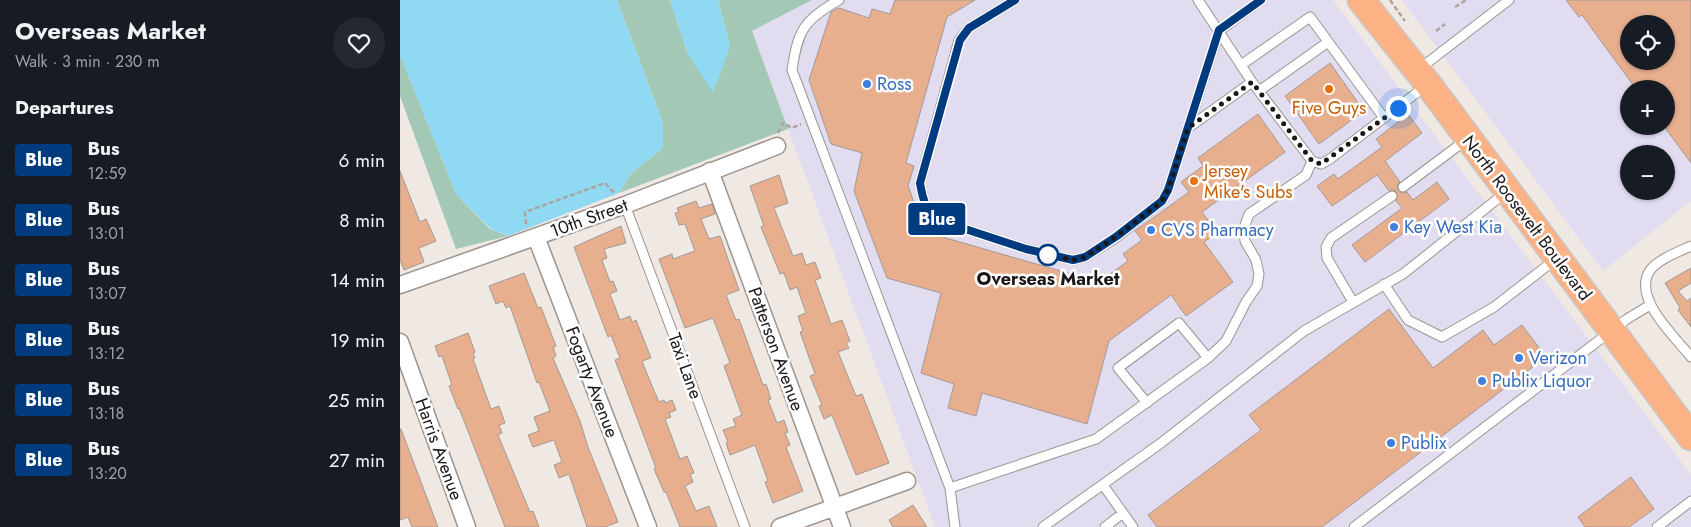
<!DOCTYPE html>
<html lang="en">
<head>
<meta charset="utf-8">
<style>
	:root { --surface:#171b24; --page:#242831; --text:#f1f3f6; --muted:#9ea1a6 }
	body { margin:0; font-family:Jost,sans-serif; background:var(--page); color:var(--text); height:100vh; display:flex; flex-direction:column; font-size:19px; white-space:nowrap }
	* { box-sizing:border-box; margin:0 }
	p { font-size:16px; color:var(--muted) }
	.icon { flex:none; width:28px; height:28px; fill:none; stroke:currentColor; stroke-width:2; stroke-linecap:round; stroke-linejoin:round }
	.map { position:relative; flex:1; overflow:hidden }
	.side { display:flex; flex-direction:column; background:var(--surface); width:400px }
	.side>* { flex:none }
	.badge { padding:0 10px; border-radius:4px; font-size:18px; line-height:32px }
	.controls { position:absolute; left:1220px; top:15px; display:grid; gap:10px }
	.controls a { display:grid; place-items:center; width:55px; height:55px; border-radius:50%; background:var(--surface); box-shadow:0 1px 4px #0004; font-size:25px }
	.you { position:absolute; width:25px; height:25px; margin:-12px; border:4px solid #fff; border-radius:50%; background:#1a73e8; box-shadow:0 0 0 8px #1a73e833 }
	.map>.badge { position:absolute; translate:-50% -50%; box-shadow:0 0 0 2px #fff }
	h2 { padding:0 15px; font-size:19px; line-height:45px }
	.round { display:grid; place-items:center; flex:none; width:52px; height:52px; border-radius:26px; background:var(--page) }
	.overview { display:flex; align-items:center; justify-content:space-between; height:85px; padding:0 15px }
	h1 { font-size:24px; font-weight:700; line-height:38px }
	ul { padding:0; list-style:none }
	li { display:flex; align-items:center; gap:15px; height:60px; padding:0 15px }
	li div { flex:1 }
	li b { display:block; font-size:19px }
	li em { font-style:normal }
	li .badge { min-width:55px; font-weight:700; text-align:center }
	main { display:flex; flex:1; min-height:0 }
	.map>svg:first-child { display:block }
</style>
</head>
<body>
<main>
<section class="side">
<div class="overview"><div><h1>Overseas Market</h1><p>Walk · 3 min · 230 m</p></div><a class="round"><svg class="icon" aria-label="heart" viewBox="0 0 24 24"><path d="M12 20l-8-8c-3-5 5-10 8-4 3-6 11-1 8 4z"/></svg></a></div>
<h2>Departures</h2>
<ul>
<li><span class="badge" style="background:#003b80;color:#fff">Blue</span><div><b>Bus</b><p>12:59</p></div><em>6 min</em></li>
<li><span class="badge" style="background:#003b80;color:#fff">Blue</span><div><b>Bus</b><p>13:01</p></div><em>8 min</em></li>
<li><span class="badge" style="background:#003b80;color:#fff">Blue</span><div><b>Bus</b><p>13:07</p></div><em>14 min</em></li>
<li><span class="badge" style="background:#003b80;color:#fff">Blue</span><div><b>Bus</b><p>13:12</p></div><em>19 min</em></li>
<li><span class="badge" style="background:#003b80;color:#fff">Blue</span><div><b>Bus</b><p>13:18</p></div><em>25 min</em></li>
<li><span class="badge" style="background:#003b80;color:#fff">Blue</span><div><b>Bus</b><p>13:20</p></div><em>27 min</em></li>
</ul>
</section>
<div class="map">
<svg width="1291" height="527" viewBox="0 0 1291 527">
	<rect width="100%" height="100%" fill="#f0e8e3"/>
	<!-- commercial -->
	<path fill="#e2dcf1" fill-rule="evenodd" d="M 412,0 L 933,0 L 1291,475 L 1291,527 L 535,527 L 352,31 Z
		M 1002,0 L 1291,0 L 1291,201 L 1203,271 ZM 1229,24 L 1266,24 L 1266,61 L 1229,61 ZM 1229,89 L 1266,89 L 1266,126 L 1229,126 ZM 1229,154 L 1266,154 L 1266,191 L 1229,191 Z"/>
	<!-- green -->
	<path fill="#a3c9b6" d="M 217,0 L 270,0 L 288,54 L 330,46 L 318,0 L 412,0 L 352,31 L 388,129 L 219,193 L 231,173 L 263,148 L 263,123 Z
		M 0,55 L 56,194 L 90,229 L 108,236 L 56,249 L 0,96 Z"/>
	<!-- water -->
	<path fill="#90d9f2" d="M 0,0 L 217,0 L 263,123 L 263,148 L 231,173 L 219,193 L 108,236 L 91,229 L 56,194 L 0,55 Z
		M 270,0 L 318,0 L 330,46 L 313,93 L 288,54 Z"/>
	<!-- building -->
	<path fill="#e7af8e" stroke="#a29a96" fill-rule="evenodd" d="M 495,0 L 575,0 L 547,17 L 506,163 L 514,166 L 508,186 L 525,232 L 699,282 L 728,261 L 723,254 L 742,240 L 735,231 L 789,192 L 781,182 L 803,166 L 798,158 L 858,114 L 885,152 L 802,212 L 817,233 L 804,242 L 833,282 L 786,316 L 771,295 L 709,341 L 687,424 L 582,393 L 576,416 L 548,408 L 554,384 L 521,373 L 541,293 L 487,278 L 454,191 L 462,153 L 431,144 L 409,80 L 431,12 L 439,8 L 469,18 L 472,9 L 490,14 Z
		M 1166,0 L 1291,0 L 1291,163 L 1266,129 L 1266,89 L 1236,89 L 1182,15 L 1179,17 ZM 1229,24 L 1266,24 L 1266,61 L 1229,61 Z
		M 930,63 L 964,111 L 919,144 L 885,96 Z
		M 1008,114 L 1022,133 L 985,161 L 1000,182 L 997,185 L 998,190 L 1003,193 L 1007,192 L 1013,200 L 1037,182 L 1049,199 L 965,262 L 952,245 L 1002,208 L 996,201 L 997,193 L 994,190 L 989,191 L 977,175 L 932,206 L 917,186 L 934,174 L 938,179 L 982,147 L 976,139 Z
		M 0,171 L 20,222 L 26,219 L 36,241 L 19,248 L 24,262 L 4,270 L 0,260 Z
		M 379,175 L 388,203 L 374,208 L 393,256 L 402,253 L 406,265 L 415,262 L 421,278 L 415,280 L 431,324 L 442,320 L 450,341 L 446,343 L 449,348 L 438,352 L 456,396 L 462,394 L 489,463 L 456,475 L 432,415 L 424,419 L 419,406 L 422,405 L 410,376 L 415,374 L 400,332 L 403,331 L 398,316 L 406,313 L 397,287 L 390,290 L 384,273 L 380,274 L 361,227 L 364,226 L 350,186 Z
		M 296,201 L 299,208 L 312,204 L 315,214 L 301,219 L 309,239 L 320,236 L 339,290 L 326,295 L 336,320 L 339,319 L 363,385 L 366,384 L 371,399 L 368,400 L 377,423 L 384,420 L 388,432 L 385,433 L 390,445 L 386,447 L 403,491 L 373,503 L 365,482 L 368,481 L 355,445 L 330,455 L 326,443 L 328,442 L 323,430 L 336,426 L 333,419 L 342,415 L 324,366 L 330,363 L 313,318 L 285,328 L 259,259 L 272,254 L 273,259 L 295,251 L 285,224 L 279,225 L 275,213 L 279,212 L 277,208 Z
		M 221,226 L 226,243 L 204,249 L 207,258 L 202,260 L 210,282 L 213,281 L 217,291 L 210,294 L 220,320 L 230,316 L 232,322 L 236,320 L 251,358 L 242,361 L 252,386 L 259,402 L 264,400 L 265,403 L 272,400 L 276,410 L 269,413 L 271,417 L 265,419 L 280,459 L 287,456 L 294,473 L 290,474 L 293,482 L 285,486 L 296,511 L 309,506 L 317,527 L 280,527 L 266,492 L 264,492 L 254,469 L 256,468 L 215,360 L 220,358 L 211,335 L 208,337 L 174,247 Z
		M 1291,268 L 1291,283 L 1278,291 L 1287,301 L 1291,298 L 1291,327 L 1278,310 L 1280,308 L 1265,283 Z
		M 124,273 L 138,308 L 141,307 L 156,346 L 153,347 L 156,356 L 153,358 L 180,421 L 188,447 L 218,522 L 205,527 L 187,527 L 169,474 L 159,478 L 154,465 L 162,462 L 154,440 L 133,447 L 128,435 L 139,431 L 134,417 L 150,411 L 139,382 L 137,383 L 110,306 L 106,308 L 103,301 L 96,304 L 89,286 Z
		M 989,309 L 1033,368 L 1083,330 L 1094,345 L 1122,325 L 1146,357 L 922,527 L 757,527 L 748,515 L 861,430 L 849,415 Z
		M 68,333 L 75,352 L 73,353 L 75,358 L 73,359 L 91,409 L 99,406 L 105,423 L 99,425 L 102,433 L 98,435 L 130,512 L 133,511 L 139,527 L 105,527 L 59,408 L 58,409 L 49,386 L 52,385 L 42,356 L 39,357 L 35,346 Z
		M 0,429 L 1,429 L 38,527 L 12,527 L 8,517 L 0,520 Z
		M 1231,477 L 1254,509 L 1229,527 L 1185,527 L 1178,517 Z
		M 513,505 L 527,527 L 493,527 L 489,520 Z"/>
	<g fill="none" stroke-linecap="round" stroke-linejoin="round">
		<!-- service casing -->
		<g stroke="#9c948f" stroke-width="11">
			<path id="service" d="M 439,0 C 403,20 398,31 392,70 L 550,488
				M 615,0 L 569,28 L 559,40 L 520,183 C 523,201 526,212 541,221 L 626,249 L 673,260 L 685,257 L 717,237 L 762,201 L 768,190 L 819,31 L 861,0
				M 798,0 L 852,82 L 912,161 L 921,164 L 930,159 L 1027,85
				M 841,65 L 910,17 L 984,118
				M 1018,70 L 1109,0
				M 859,91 L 928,42
				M 788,128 L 852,82
				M 1003,187 L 1066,140
				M 225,205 L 345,527
				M 1291,246 C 1278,252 1261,258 1251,269 C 1230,296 1275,337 1291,357
				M 984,284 L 1008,320 L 1042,337 L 1094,307 L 1156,259
				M 953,302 L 927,258 L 926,247 L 931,238 L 992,196
				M 747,403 L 718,368 L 779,323 L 808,358
				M 703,485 L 733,527
				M 555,527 L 550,488 L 696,439 L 808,358 L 826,341 L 846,302 L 857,286 L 859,274 L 856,260 L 845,241 L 844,228 L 849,214 L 906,175 L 912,161
				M 643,527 L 761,443 L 904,331 L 1003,274 L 1105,193
				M 705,527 L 723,513
				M 954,527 L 1227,319 L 1250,305
				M 1257,527 L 1291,501"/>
		</g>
		<!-- minor casing -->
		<g stroke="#9c948f" stroke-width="19">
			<path id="minor" d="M 310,171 L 442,527
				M 136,237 L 248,527
				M 0,285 L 225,205 L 377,146
				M 0,342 L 67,527
				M 380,527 L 507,481"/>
		</g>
		<!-- primary casing -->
		<g stroke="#c8c7c7" stroke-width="29">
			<path id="primary" d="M 961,0 L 1028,84 L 1291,437"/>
		</g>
		<!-- path -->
		<path stroke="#aba4a1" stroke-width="2.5" stroke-dasharray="5 2.5" stroke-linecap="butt" d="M 990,0 L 1005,21
			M 1055,7 L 1066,0
			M 1036,31 L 1045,24
			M 378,133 L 383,123 L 392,128 L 401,124
			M 126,224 L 125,212 L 205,183 L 215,194"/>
		<!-- service -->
		<use href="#service" stroke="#fff" stroke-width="9"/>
		<!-- minor -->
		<use href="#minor" stroke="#fff" stroke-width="16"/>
		<!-- primary -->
		<use href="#primary" stroke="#fdb286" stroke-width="26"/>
	</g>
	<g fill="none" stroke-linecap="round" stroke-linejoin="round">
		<!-- line casing -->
		<g stroke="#fff" stroke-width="11">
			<path id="line" d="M 615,0 L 569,28 L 560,40 L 520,183 C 523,201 526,212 541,221 L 626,249 L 673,260 L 685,257 L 717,236 L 762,201 L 768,190 L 819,30 L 861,0"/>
		</g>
		<!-- line -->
		<use href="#line" stroke="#003b80" stroke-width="8"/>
		<!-- walk -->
		<path stroke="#1a1716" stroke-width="5" stroke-dasharray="0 9" d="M 648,255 L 673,260 L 685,257 L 717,236 L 762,201 L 768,190 L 788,128 L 852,82 L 912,161 L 921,164 L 998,108"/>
	</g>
	<!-- markers -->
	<g fill="#3f7fe0" stroke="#fff" stroke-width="2">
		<circle cx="467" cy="84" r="5"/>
		<circle cx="994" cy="227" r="5"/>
		<circle cx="751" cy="230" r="5"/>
		<circle cx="1119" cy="358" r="5"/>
		<circle cx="1082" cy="381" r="5"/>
		<circle cx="991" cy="443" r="5"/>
	</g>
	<g fill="#e8710a" stroke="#fff" stroke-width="2">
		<circle cx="929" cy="89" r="5"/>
		<circle cx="794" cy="181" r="5"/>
	</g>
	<circle fill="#fff" stroke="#003b80" stroke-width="2.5" cx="648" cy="255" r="10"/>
	<g text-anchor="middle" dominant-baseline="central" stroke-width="5" stroke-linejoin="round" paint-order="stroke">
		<!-- shop labels -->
		<g font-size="18" fill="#366cbe" stroke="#fff" text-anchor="start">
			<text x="477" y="84">Ross</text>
			<text x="1004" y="227">Key West Kia</text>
			<text x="761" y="230">CVS Pharmacy</text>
			<text x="1129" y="358">Verizon</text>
			<text x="1092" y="381">Publix Liquor</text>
			<text x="1001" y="443">Publix</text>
		</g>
		<!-- food labels -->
		<g font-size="18" fill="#c56008" stroke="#fff">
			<text x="929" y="108">Five Guys</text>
			<text x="804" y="171" text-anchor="start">Jersey<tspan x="804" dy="21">Mike's Subs</tspan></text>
		</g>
		<!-- street labels -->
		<g font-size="18" fill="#1a1716" stroke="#fff">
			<text transform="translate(189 218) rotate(-20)">10th Street</text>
			<text transform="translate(1127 218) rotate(53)">North Roosevelt Boulevard</text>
			<text transform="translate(376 349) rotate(70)">Patterson Avenue</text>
			<text transform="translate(285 366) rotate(70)">Taxi Lane</text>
			<text transform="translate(192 382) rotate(69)">Fogarty Avenue</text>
			<text transform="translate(39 449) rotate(70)">Harris Avenue</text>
		</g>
		<!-- stop labels -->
		<g font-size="18" font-weight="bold" fill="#1a1716" stroke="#fff">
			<text x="648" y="279">Overseas Market</text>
		</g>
	</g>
</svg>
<div class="controls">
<a><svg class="icon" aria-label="locate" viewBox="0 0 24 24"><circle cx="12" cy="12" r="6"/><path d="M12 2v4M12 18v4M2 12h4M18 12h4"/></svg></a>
<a>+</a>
<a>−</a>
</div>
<div class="you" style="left:998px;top:108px"></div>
<b class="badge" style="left:537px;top:219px;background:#003b80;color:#fff">Blue</b>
</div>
</main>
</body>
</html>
